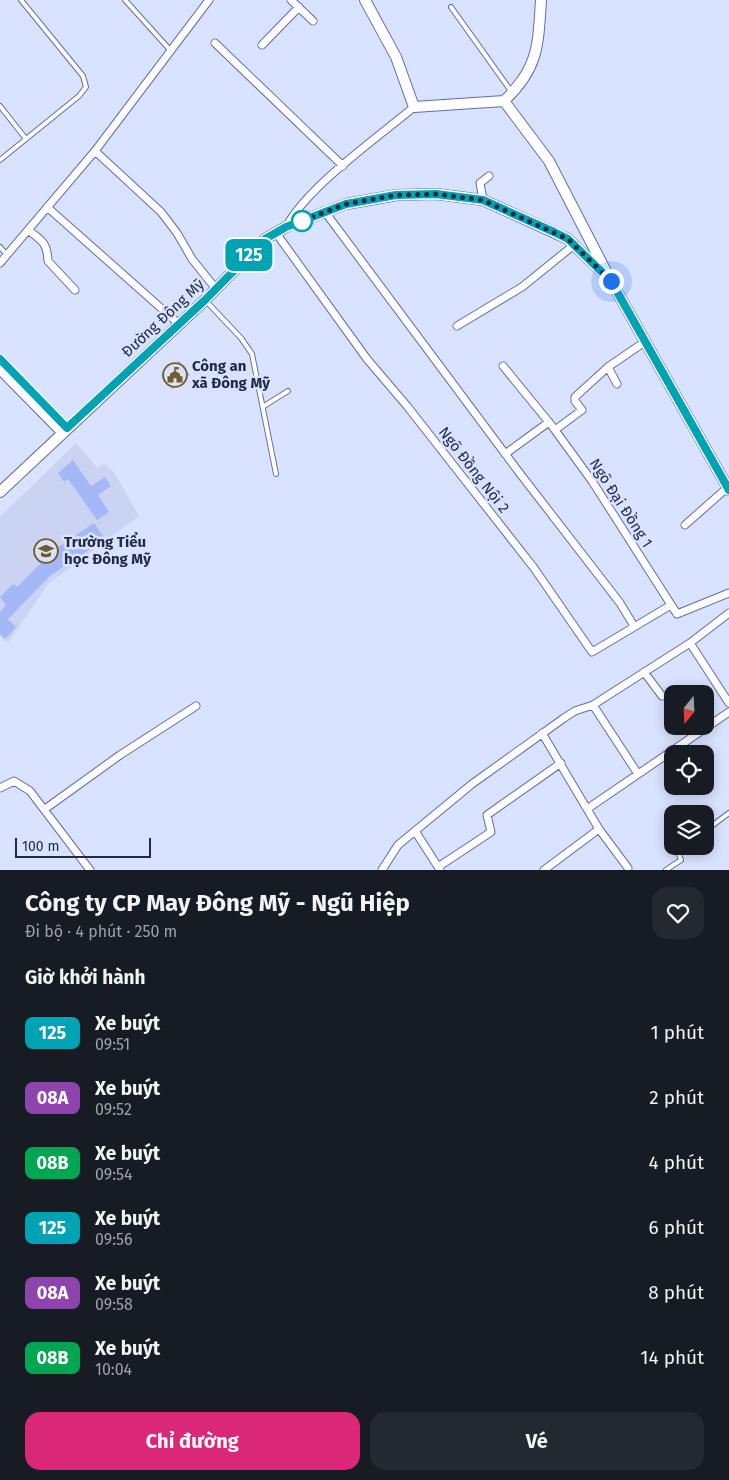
<!DOCTYPE html>
<html lang="vi">
<head>
<meta charset="utf-8">
<style>
	:root { --surface:#171b24; --page:#242831; --text:#f1f3f6; --muted:#9ea1a6; --accent:#db2777 }
	body { margin:0; font-family:"Fira Sans",sans-serif; background:var(--page); color:var(--text); height:100vh; display:flex; flex-direction:column; font-size:19px; white-space:nowrap }
	* { box-sizing:border-box; margin:0 }
	p { font-size:16px; color:var(--muted) }
	.icon { flex:none; width:28px; height:28px; fill:none; stroke:currentColor; stroke-width:2; stroke-linecap:round; stroke-linejoin:round }
	.map { position:relative; height:870px; overflow:hidden }
	.details { display:flex; flex-direction:column; background:var(--surface); flex:1 }
	.details>* { flex:none }
	.badge { padding:0 10px; border-radius:8px; font-size:18px; line-height:32px }
	.needle { width:32px; rotate:198deg }
	.controls { position:absolute; left:664px; top:685px; display:grid; gap:10px }
	.controls a { display:grid; place-items:center; width:50px; height:50px; border-radius:10px; background:var(--surface); box-shadow:0 2px 12px #0003; font-size:25px }
	.scale { position:absolute; left:15px; bottom:12px; width:136px; box-sizing:border-box; padding-left:5px; border:2px solid #232a44; border-top:0; font-size:14px; line-height:18px; white-space:nowrap; color:#232a44; -webkit-text-stroke:4px #d9e2fe; paint-order:stroke }
	.you { position:absolute; width:25px; height:25px; margin:-12px; border:4px solid #fff; border-radius:50%; background:#1a73e8; box-shadow:0 0 0 8px #1a73e833 }
	.map>.badge { position:absolute; translate:-50% -50%; box-shadow:0 0 0 2px #fff }
	h2 { padding:0 25px; font-size:19px; line-height:45px }
	.round { display:grid; place-items:center; flex:none; width:52px; height:52px; border-radius:15px; background:var(--page) }
	.headline { display:flex; align-items:center; justify-content:space-between; height:85px; padding:0 25px }
	h1 { font-size:24px; font-weight:700; line-height:38px }
	.cta { display:flex; gap:10px; margin-top:auto; padding:10px 25px }
	.cta a { flex:1; height:58px; border-radius:15px; background:var(--accent); color:#fff; font-size:20px; font-weight:700; line-height:58px; text-align:center }
	.cta a+a { background:var(--page); color:var(--text) }
	ul { padding:0; list-style:none }
	li { display:flex; align-items:center; gap:15px; height:65px; padding:0 25px }
	li div { flex:1 }
	li b { display:block; font-size:19px }
	li em { font-style:normal }
	li .badge { min-width:55px; font-weight:700; text-align:center }
	.map>svg:first-child { display:block }
</style>
</head>
<body>
<div class="map">
<svg width="729" height="870" viewBox="0 0 729 870">
	<rect width="100%" height="100%" fill="#d9e2fe"/>
	<!-- built -->
	<path fill="#cad4f2" d="M 76,443 L 97,468 L 104,464 L 114,472 L 139,516 L 48,584 L 8,643 L 0,636 L 0,517 Z"/>
	<!-- building -->
	<path fill="#a4b7f6" d="M 179,361 L 190,375 L 172,389 L 161,375 Z
		M 73,460 L 91,486 L 105,477 L 111,486 L 98,495 L 109,512 L 97,520 L 68,479 L 64,482 L 58,473 Z
		M 94,523 L 105,539 L 50,576 L 8,619 L 16,627 L 5,639 L 0,634 L 0,612 L 6,605 L 0,597 L 13,584 L 17,587 L 40,564 L 38,561 Z"/>
	<g fill="none" stroke-linecap="round" stroke-linejoin="round">
		<!-- lane casing -->
		<g stroke="#5d6eab" stroke-width="6">
			<path id="lane" d="M 125,0 L 171,51
				M 451,7 L 511,91
				M 0,106 L 26,139
				M 0,160 L 79,96 L 86,87 L 83,76 L 21,0
				M 0,247 L 7,255
				M 205,300 L 241,338 L 252,354 L 276,474
				M 264,406 L 288,391
				M 705,831 L 729,813
				M 666,870 L 681,860 L 678,852 L 685,846"/>
		</g>
		<!-- street casing -->
		<g stroke="#5d6eab" stroke-width="9">
			<path id="street" d="M 291,0 L 313,21
				M 215,43 L 343,166
				M 262,45 L 299,7
				M 95,151 L 161,212 L 177,233 L 192,259 L 216,289
				M 483,200 L 480,183 L 489,176
				M 47,207 L 179,324
				M 325,212 L 518,471 L 620,603 L 634,626
				M 286,227 C 308,186 377,138 414,107
				M 28,230 C 42,241 47,242 48,261 L 75,290
				M 276,233 L 367,359 L 407,406 L 534,568 L 592,652 L 671,605
				M 0,263 L 95,151 L 209,0
				M 457,326 L 522,287 L 574,245
				M 0,360 L 67,428
				M 503,366 L 552,426 L 592,481 L 677,614 L 729,593
				M 0,371 L 61,433
				M 617,384 L 608,367 L 646,341
				M 555,430 L 582,410 L 575,401 L 575,397 L 608,367
				M 505,454 L 549,422
				M 685,525 L 728,487
				M 690,643 L 729,703
				M 644,672 L 662,696
				M 593,705 L 638,774
				M 542,733 L 587,809
				M 0,788 L 14,781 L 30,791 L 90,870
				M 45,809 L 120,755 L 196,706
				M 599,829 L 628,868
				M 415,831 L 440,870
				M 438,867 L 491,832 L 487,815 L 561,763
				M 382,870 L 398,845 L 472,784 L 564,718 L 575,711 L 593,705 L 690,643 L 729,613
				M 544,870 L 599,829 L 587,809 L 729,712"/>
		</g>
		<!-- secondary casing -->
		<g stroke="#5d6eab" stroke-width="12">
			<path id="secondary" d="M 365,0 L 396,57 L 414,107 L 504,101 L 549,161 L 611,281 L 729,490
				M 504,101 C 539,68 538,45 541,0
				M 0,492 L 205,300 L 265,239 L 286,227 L 346,204 L 397,195 L 436,194 L 483,200 L 568,239 L 611,281"/>
		</g>
		<!-- lane -->
		<use href="#lane" stroke="#fff" stroke-width="4"/>
		<!-- street -->
		<use href="#street" stroke="#fff" stroke-width="7"/>
		<!-- secondary -->
		<use href="#secondary" stroke="#fff" stroke-width="10"/>
	</g>
	<g fill="none" stroke-linecap="round" stroke-linejoin="round">
		<!-- line casing -->
		<g stroke="#fff" stroke-width="11">
			<path id="line" d="M 0,359 L 67,428 L 205,300 L 265,239 L 286,227 L 346,204 L 396,195 L 436,194 L 483,200 L 554,232 L 568,239 L 611,281 L 729,490"/>
		</g>
		<!-- line -->
		<use href="#line" stroke="#00a3b4" stroke-width="8"/>
		<!-- walk -->
		<path stroke="#232a44" stroke-width="5" stroke-dasharray="0 9" d="M 302,221 L 299,222 L 346,204 L 396,195 L 436,194 L 483,200 L 568,239 L 611,281"/>
	</g>
	<!-- icons -->
	<defs>
		<g id="civic-ring" transform="scale(1.25)"><circle r="9.5" fill="#d9e2fe" stroke="#6f5e2c" stroke-width="1.5"/><path d="M-.6-6.5H3V-4.5H.6V-3L4-1V1h2V6H-6V1h2V-1L-.6-3ZM-1.2 2.5V6h2.4V2.5Z" fill="#6f5e2c"/></g>
		<g id="school-ring" transform="scale(1.25)"><circle r="9.5" fill="#d9e2fe" stroke="#6f5e2c" stroke-width="1.5"/><path d="M0-5L7-2L0 1L-7-2ZM-4 1L0 2.5L4 1V4Q0 6-4 4Z" fill="#6f5e2c"/></g>
	</defs>
	<g fill-rule="evenodd">
		<use href="#civic-ring" x="175" y="375"/>
		<use href="#school-ring" x="46" y="551"/>
	</g>
	<!-- markers -->
	<circle fill="#fff" stroke="#00a3b4" stroke-width="2.5" cx="302" cy="221" r="10"/>
	<g text-anchor="middle" dominant-baseline="central" stroke-width="5" stroke-linejoin="round" paint-order="stroke">
		<!-- street labels -->
		<g font-size="15" fill="#232a44" stroke="#d9e2fe">
			<text transform="translate(163 318) rotate(-43)">Đường Đông Mỹ</text>
			<text transform="translate(474 470) rotate(52)">Ngõ Đồng Nội 2</text>
			<text transform="translate(621 503) rotate(57)">Ngõ Đại Đồng 1</text>
		</g>
		<!-- poi labels -->
		<g font-size="15" font-weight="bold" fill="#232a44" stroke="#d9e2fe" text-anchor="start">
			<text x="192" y="366">Công an<tspan x="192" dy="17">xã Đông Mỹ</tspan></text>
			<text x="64" y="542">Trường Tiểu<tspan x="64" dy="17">học Đông Mỹ</tspan></text>
		</g>
	</g>
</svg>
<div class="controls">
<a><svg class="needle" viewBox="-14 -14 28 28"><path d="M0-13l5 13h-10z" fill="#e53935"/><path d="M0 13l5-13h-10z" fill="#9ea1a6"/></svg></a>
<a><svg class="icon" aria-label="locate" viewBox="0 0 24 24"><circle cx="12" cy="12" r="6"/><path d="M12 2v4M12 18v4M2 12h4M18 12h4"/></svg></a>
<a><svg class="icon" aria-label="layers" viewBox="0 0 24 24"><path d="M12 4l9 5-9 5-9-5zM3 14l9 5 9-5"/></svg></a>
</div>
<div class="scale">100 m</div>
<div class="you" style="left:611px;top:281px"></div>
<b class="badge" style="left:249px;top:255px;background:#00a3b4;color:#fff">125</b>
</div>
<section class="details">
<div class="headline"><div><h1>Công ty CP May Đông Mỹ - Ngũ Hiệp</h1><p>Đi bộ · 4 phút · 250 m</p></div><a class="round"><svg class="icon" aria-label="heart" viewBox="0 0 24 24"><path d="M12 20l-8-8c-3-5 5-10 8-4 3-6 11-1 8 4z"/></svg></a></div>
<h2>Giờ khởi hành</h2>
<ul>
<li><span class="badge" style="background:#00a3b4;color:#fff">125</span><div><b>Xe buýt</b><p>09:51</p></div><em>1 phút</em></li>
<li><span class="badge" style="background:#8e44ad;color:#fff">08A</span><div><b>Xe buýt</b><p>09:52</p></div><em>2 phút</em></li>
<li><span class="badge" style="background:#00a651;color:#fff">08B</span><div><b>Xe buýt</b><p>09:54</p></div><em>4 phút</em></li>
<li><span class="badge" style="background:#00a3b4;color:#fff">125</span><div><b>Xe buýt</b><p>09:56</p></div><em>6 phút</em></li>
<li><span class="badge" style="background:#8e44ad;color:#fff">08A</span><div><b>Xe buýt</b><p>09:58</p></div><em>8 phút</em></li>
<li><span class="badge" style="background:#00a651;color:#fff">08B</span><div><b>Xe buýt</b><p>10:04</p></div><em>14 phút</em></li>
</ul>
<div class="cta"><a>Chỉ đường</a><a>Vé</a></div>
</section>
</body>
</html>
